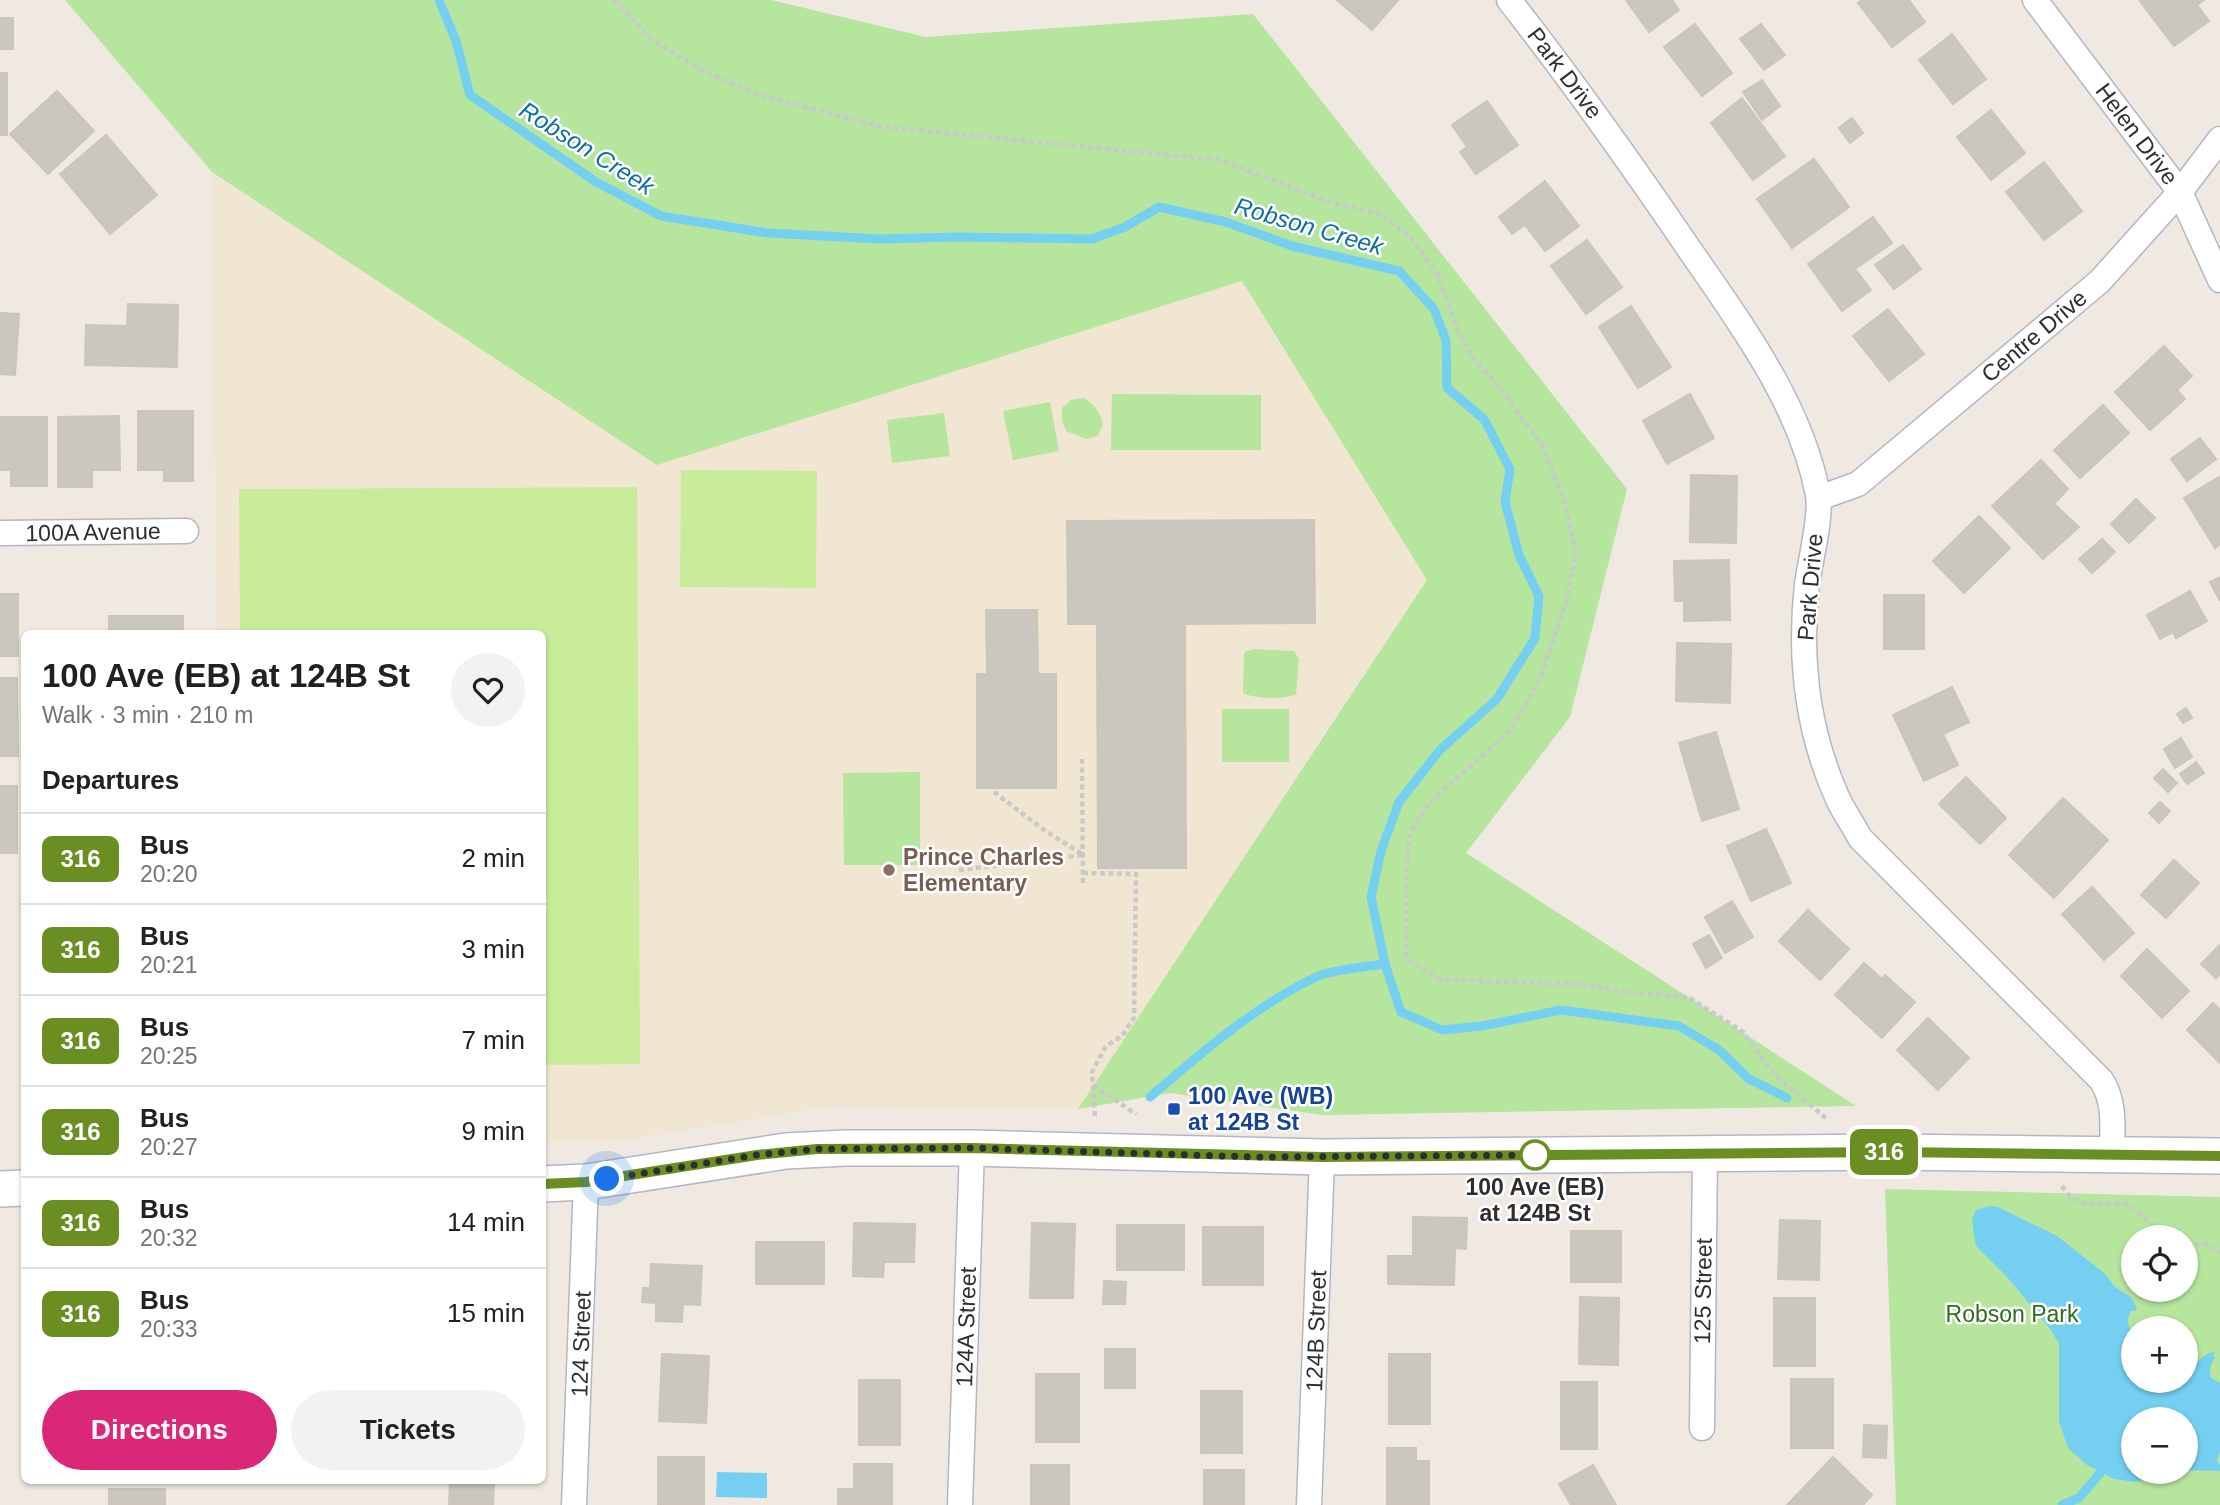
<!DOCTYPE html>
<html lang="en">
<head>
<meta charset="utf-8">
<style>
	:root { --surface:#fff; --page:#f2f2f2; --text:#202124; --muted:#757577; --line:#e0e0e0; --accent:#db2777 }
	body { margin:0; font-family:Arial,sans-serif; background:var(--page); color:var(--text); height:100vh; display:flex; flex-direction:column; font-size:26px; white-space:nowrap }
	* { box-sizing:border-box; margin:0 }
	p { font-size:23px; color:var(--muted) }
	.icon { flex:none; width:38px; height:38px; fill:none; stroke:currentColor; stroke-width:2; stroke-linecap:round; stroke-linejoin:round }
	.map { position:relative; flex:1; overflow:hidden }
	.side { position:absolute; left:21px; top:630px; width:525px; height:854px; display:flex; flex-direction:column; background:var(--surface); border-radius:10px; box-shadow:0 2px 5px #0004 }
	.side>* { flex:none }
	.badge { padding:0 14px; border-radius:10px; font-size:24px; line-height:46px }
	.fabs { position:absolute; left:2121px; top:1225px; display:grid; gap:14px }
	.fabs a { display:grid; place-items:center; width:77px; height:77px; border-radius:50%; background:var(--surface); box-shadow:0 2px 5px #0004; font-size:35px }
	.you { position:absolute; width:35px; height:35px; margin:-18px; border:5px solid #fff; border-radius:50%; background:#1a73e8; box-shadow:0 0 0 10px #1a73e833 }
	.map>.badge { position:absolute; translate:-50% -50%; box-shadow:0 0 0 4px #fff }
	h2 { padding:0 21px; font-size:26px; line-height:63px }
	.round { display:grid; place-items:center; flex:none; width:74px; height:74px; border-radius:37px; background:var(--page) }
	.overview { display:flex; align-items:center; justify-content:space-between; height:119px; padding:0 21px }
	h1 { font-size:33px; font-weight:800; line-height:52px }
	.button { display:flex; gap:14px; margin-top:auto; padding:14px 21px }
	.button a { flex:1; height:80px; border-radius:42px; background:var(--accent); color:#fff; font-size:28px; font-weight:800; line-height:80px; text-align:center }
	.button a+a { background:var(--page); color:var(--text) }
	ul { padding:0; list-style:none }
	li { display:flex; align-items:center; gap:21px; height:91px; padding:0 21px; border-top:2px solid var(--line) }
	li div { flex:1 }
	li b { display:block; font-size:26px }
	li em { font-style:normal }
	li .badge { min-width:77px; font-weight:700; text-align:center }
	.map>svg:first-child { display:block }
</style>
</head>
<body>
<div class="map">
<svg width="2220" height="1505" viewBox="0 0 2220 1505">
	<rect width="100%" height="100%" fill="#efe9e1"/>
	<!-- education -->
	<path fill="#f0e6d1" d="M 212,172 L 657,465 L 1242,281 L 1428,580 L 1078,1109 L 835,1106 L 624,1140 L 543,1142 L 542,634 L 216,633 Z"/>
	<!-- green -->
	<path fill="#b6e59e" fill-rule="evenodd" d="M 65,0 L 771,0 L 926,37 L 1253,14 L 1627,489 L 1570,717 L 1466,853 L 1856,1106 L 1323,1115 L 1170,1093 L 1078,1109 L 1427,580 L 1242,281 L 657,465 L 212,172 Z
		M 1112,394 L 1261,395 L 1261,450 L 1111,450 Z
		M 1083,398 C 1095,404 1099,411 1103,424 L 1098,436 L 1087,439 L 1066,431 L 1062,421 L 1062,408 L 1071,400 Z
		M 1050,402 L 1059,451 L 1013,460 L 1003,411 Z
		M 944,413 L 950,456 L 892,463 L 887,420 Z
		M 1253,649 L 1294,651 L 1299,659 L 1296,694 C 1284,700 1255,699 1243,693 L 1244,655 L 1245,652 Z
		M 1222,709 L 1289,709 L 1289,762 L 1222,762 Z
		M 920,772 L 920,865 L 844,865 L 843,773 Z
		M 1885,1189 L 2220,1197 L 2220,1505 L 1896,1505 ZM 2133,1237 L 2186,1237 L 2186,1290 L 2133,1290 ZM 2133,1328 L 2186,1328 L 2186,1381 L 2133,1381 ZM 2133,1419 L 2186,1419 L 2186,1472 L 2133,1472 Z"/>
	<!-- pitch -->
	<path fill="#c9ec9a" d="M 681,470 L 817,471 L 816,588 L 680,587 Z
		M 637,487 L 640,1064 L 543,1065 L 542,634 L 240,633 L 239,489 Z"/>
	<!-- water -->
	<path fill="#75cff0" d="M 1989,1206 L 1998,1207 L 2057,1236 L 2104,1273 L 2115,1287 L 2131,1297 L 2137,1308 L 2135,1311 L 2131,1311 C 2124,1323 2131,1327 2133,1339 C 2136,1352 2133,1367 2133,1381 L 2186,1381 L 2186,1366 C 2199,1365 2203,1353 2215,1352 L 2213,1356 L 2215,1358 C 2210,1365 2209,1370 2211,1378 L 2220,1383 L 2220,1451 L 2217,1461 L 2220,1465 L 2220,1471 L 2186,1470 L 2186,1419 L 2133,1419 L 2133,1472 L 2177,1472 L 2135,1482 L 2114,1479 L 2087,1465 L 2068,1448 L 2059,1421 L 2059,1344 L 2051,1330 L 2008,1278 L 1976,1246 L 1972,1220 L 1976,1210 Z
		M 717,1472 L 767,1473 L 767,1498 L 716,1497 Z"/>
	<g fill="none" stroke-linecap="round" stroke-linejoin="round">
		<!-- stream -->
		<path stroke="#75cff0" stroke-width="9" d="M 439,0 L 456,41 L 470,95 L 596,182 L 661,216 L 768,233 L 880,239 L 958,237 L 1092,239 L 1125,227 L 1159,207 L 1226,222 L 1292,246 L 1399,271 L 1434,309 L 1446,340 L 1447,388 L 1484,419 L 1510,469 L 1505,502 L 1519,555 L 1539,596 L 1535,638 L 1497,699 L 1440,750 L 1399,802 L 1381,851 L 1371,897 L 1385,964 L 1401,1012 L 1442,1030 L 1482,1026 L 1561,1010 L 1679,1026 L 1719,1050 L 1749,1079 L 1787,1098
			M 1150,1097 C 1201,1053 1255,1006 1316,977 C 1334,969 1365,967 1385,964
			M 2062,1505 L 2079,1498 L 2100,1473"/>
	</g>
	<!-- building -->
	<path fill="#cbc7bf" stroke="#cbc5ba" stroke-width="2" d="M 1337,0 L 1398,0 L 1372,30 Z
		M 1626,0 L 1672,0 L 1679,10 L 1649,32 Z
		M 1862,0 L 1909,0 L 1925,22 L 1892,47 L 1858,3 Z
		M 2139,0 L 2204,0 L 2197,5 L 2209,21 L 2174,46 Z
		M 0,18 L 13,18 L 13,49 L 0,49 Z
		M 1695,24 L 1732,73 L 1702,96 L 1664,47 Z
		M 1761,24 L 1785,55 L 1764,70 L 1740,39 Z
		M 1952,34 L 1986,79 L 1953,104 L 1919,60 Z
		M 0,73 L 7,73 L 7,135 L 0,135 Z
		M 1762,80 L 1780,106 L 1762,120 L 1743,92 Z
		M 57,91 L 94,131 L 48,174 L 10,134 Z
		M 1742,98 L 1785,156 L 1753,180 L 1711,123 Z
		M 1487,101 L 1518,145 L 1476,174 L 1460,152 L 1467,147 L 1452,125 Z
		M 1991,110 L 2025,153 L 1991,180 L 1957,137 Z
		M 1852,118 L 1863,133 L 1850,143 L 1839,128 Z
		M 106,135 L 157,195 L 110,234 L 60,174 Z
		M 1814,159 L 1849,207 L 1792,248 L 1757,199 Z
		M 2044,162 L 2082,211 L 2044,240 L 2006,192 Z
		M 1545,181 L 1579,226 L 1545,251 L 1525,225 L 1512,234 L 1499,217 Z
		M 1873,217 L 1892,243 L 1855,269 L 1871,290 L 1842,311 L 1808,264 Z
		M 1587,240 L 1622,287 L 1586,314 L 1551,266 Z
		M 1903,245 L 1921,269 L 1894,289 L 1875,265 Z
		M 128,304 L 178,305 L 177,367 L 85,365 L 86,325 L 127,326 Z
		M 1631,306 L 1671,367 L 1638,388 L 1599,327 Z
		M 1888,309 L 1924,354 L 1889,381 L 1853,336 Z
		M 0,313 L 19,314 L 15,375 L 0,374 Z
		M 2164,346 L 2192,376 L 2177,390 L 2185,399 L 2150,430 L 2115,392 Z
		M 1690,394 L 1714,438 L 1667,464 L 1643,421 Z
		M 2103,405 L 2129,433 L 2080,478 L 2054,450 Z
		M 138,411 L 193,411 L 193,481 L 164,481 L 164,470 L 138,470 Z
		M 119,416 L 120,470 L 92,470 L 92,487 L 58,487 L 58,417 Z
		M 0,417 L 47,417 L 47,486 L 11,486 L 11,470 L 0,470 Z
		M 2200,438 L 2216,459 L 2187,481 L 2171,459 Z
		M 2041,460 L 2068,489 L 2054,504 L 2079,527 L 2043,559 L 1992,506 Z
		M 1691,475 L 1737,476 L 1736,543 L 1690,542 Z
		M 2219,477 L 2220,544 L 2215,548 L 2184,498 Z
		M 2136,499 L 2155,518 L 2129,543 L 2111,524 Z
		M 1979,516 L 2010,548 L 1964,593 L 1933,561 Z
		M 1314,520 L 1315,623 L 1185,624 L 1186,868 L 1098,868 L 1097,624 L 1068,624 L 1067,521 Z
		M 2102,539 L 2115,552 L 2092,573 L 2079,559 Z
		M 1729,560 L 1730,620 L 1684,621 L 1684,601 L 1675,601 L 1674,561 Z
		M 2220,577 L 2220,601 L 2210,582 Z
		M 2190,591 L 2207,621 L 2176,638 L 2173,632 L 2160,639 L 2147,615 Z
		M 0,594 L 18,594 L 18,656 L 0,656 Z
		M 1884,595 L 1924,595 L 1924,649 L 1884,649 Z
		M 986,610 L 1037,610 L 1038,674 L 1056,674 L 1056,788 L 977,788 L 977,674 L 987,674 Z
		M 109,616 L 183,616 L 183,634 L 109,634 Z
		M 1677,643 L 1731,644 L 1730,703 L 1676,701 Z
		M 0,678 L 17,678 L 18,756 L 0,756 Z
		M 1952,687 L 1969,722 L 1943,734 L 1958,765 L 1924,781 L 1893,715 Z
		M 2186,708 L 2192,718 L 2183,723 L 2177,714 Z
		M 1716,732 L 1739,809 L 1702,821 L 1679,743 Z
		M 2181,738 L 2192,757 L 2175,768 L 2164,749 Z
		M 2196,762 L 2204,773 L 2187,784 L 2180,774 Z
		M 2163,769 L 2177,783 L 2168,792 L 2154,778 Z
		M 1966,777 L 2006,818 L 1980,844 L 1939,804 Z
		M 0,786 L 17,786 L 17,853 L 0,853 Z
		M 2063,798 L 2108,840 L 2054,898 L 2009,855 Z
		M 2160,802 L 2170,811 L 2159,823 L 2149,813 Z
		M 1766,829 L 1791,883 L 1751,901 L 1727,846 Z
		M 2174,860 L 2199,883 L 2166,918 L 2141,895 Z
		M 2092,887 L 2134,933 L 2104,960 L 2062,914 Z
		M 1732,901 L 1753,937 L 1725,953 L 1705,917 Z
		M 1808,910 L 1849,949 L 1820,980 L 1779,941 Z
		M 1709,935 L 1722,958 L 1706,968 L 1693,944 Z
		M 2220,945 L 2220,974 L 2216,978 L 2201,964 Z
		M 2147,949 L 2189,991 L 2162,1018 L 2121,976 Z
		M 1864,963 L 1882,979 L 1885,975 L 1915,1002 L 1882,1038 L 1835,995 Z
		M 2213,1003 L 2220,1010 L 2220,1063 L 2187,1030 Z
		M 1928,1018 L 1969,1058 L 1938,1090 L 1897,1050 Z
		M 1413,1217 L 1467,1218 L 1466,1249 L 1455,1248 L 1454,1285 L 1388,1284 L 1388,1256 L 1413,1256 Z
		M 1780,1220 L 1820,1221 L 1819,1280 L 1778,1279 Z
		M 854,1223 L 915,1224 L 914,1262 L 884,1262 L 883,1277 L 853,1276 Z
		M 1032,1223 L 1075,1224 L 1073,1298 L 1030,1298 Z
		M 1117,1225 L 1184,1225 L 1184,1270 L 1117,1270 Z
		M 1203,1227 L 1263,1227 L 1263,1285 L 1203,1285 Z
		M 1571,1231 L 1621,1231 L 1621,1282 L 1571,1282 Z
		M 756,1242 L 824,1242 L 824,1284 L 756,1284 Z
		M 651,1264 L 702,1266 L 700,1305 L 683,1304 L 682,1322 L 656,1321 L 656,1303 L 642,1302 L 643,1288 L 650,1288 Z
		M 1104,1281 L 1126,1282 L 1125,1304 L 1103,1304 Z
		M 1580,1297 L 1619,1298 L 1618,1365 L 1579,1364 Z
		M 1774,1298 L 1815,1298 L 1815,1366 L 1774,1366 Z
		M 1105,1349 L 1135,1349 L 1135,1388 L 1105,1388 Z
		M 662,1354 L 709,1356 L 706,1423 L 659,1421 Z
		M 1389,1354 L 1430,1354 L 1430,1424 L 1389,1424 Z
		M 1036,1374 L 1079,1374 L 1079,1442 L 1036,1442 Z
		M 1791,1379 L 1833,1379 L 1833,1448 L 1791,1448 Z
		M 859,1380 L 900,1380 L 900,1445 L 859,1445 Z
		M 1561,1382 L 1597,1382 L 1597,1449 L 1561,1449 Z
		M 1201,1391 L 1242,1391 L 1242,1453 L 1201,1453 Z
		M 1864,1425 L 1887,1426 L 1886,1458 L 1863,1457 Z
		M 1387,1448 L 1416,1448 L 1416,1461 L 1429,1461 L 1429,1505 L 1387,1505 Z
		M 658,1457 L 704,1457 L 704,1505 L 658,1505 Z
		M 1833,1457 L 1872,1495 L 1863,1505 L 1787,1505 Z
		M 854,1464 L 892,1464 L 892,1505 L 838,1505 L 838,1489 L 854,1489 Z
		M 1031,1465 L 1069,1465 L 1069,1505 L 1031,1505 Z
		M 1593,1465 L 1616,1505 L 1571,1505 L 1559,1484 Z
		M 1204,1470 L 1244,1470 L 1244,1505 L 1204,1505 Z
		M 450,1481 L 494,1483 L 493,1505 L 449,1505 Z
		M 109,1489 L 165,1489 L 165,1505 L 109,1505 Z"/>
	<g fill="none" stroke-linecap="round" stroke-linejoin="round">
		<!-- street casing -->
		<g stroke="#b4b7c1" stroke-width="27">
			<path id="street" d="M 1509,0 C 1570,78 1627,158 1683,240 C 1736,318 1800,400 1818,495 C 1822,515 1810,562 1807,584 C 1799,657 1807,730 1837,797 C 1843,811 1853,824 1860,838 L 2101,1080 C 2116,1102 2112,1129 2112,1154
				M 2035,0 L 2180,192 L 2220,280
				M 1819,498 L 1858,484 L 2100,281 L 2180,192 L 2220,139
				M 0,533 L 186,531
				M 1702,1428 L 1705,1154
				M 574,1505 L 586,1182
				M 960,1505 L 972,1148
				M 1309,1505 L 1322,1157"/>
		</g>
		<!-- secondary casing -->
		<g stroke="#b4b7c1" stroke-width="38">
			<path id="secondary" d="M 542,1184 L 586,1182 L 786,1151 L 845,1148 L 972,1148 L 1322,1157 L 1891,1152 L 2220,1156
				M 0,1189 L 24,1188"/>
		</g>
		<!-- path -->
		<path stroke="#c9c9c9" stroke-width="4.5" stroke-dasharray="5 3.5" stroke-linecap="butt" d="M 614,0 L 651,39 L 705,72 L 759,95 L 884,127 L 1220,160 L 1333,203 L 1378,213 L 1410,237 L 1437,273 L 1457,328 L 1469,352 L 1503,392 L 1542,445 L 1564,499 L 1576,554 L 1566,602 L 1538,684 L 1509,732 L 1429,803 L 1410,833 L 1406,875 L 1406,958 L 1441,980 L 1581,984 L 1631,993 L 1688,997 L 1743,1032 L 1775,1075 L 1827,1119
			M 1082,759 L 1083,886
			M 994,792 L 1044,830 L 1082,854
			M 959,870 L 1083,855
			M 1083,873 L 1136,874 L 1134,1018 L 1122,1036 L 1106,1046 L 1092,1072 L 1095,1118
			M 1093,1085 L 1136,1114
			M 2062,1186 C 2080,1215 2102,1199 2127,1205 C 2138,1208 2155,1229 2164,1237
			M 2186,1243 L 2207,1245 L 2220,1252"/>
		<!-- street -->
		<use href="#street" stroke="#fff" stroke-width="24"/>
		<!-- secondary -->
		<use href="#secondary" stroke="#fff" stroke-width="35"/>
	</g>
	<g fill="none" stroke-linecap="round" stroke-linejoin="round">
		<!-- line casing -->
		<g stroke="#fff" stroke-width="16">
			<path id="line" d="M 542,1184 L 586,1182 L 757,1155 L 817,1149 L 972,1148 L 1322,1157 L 1891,1152 L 2220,1156"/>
		</g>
		<!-- line -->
		<use href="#line" stroke="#6b8e23" stroke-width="10"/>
		<!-- walk -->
		<path stroke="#2e2e2e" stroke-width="7" stroke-dasharray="0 12.6" d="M 607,1179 L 757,1155 L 817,1149 L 972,1148 L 1255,1157 L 1541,1155 L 1535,1155"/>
	</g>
	<!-- markers -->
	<circle fill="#8d6e63" stroke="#fff" stroke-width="2.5" cx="889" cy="870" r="7"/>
	<rect fill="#1a4fb4" stroke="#fff" stroke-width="2.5" x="1167" y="1102" width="14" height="14" rx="3.5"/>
	<circle fill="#fff" stroke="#6b8e23" stroke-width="3.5" cx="1535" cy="1155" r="14"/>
	<g text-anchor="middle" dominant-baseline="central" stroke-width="5" stroke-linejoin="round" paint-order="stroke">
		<!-- street labels -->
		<g font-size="23" fill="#2e2e2e" stroke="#fff">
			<text transform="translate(1565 73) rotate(53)">Park Drive</text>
			<text transform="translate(2137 134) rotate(53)">Helen Drive</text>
			<text transform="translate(2034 336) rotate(-40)">Centre Drive</text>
			<text transform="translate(93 532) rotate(-1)">100A Avenue</text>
			<text transform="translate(1810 587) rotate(-85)">Park Drive</text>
			<text transform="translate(1703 1291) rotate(-89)">125 Street</text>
			<text transform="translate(966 1327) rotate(-88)">124A Street</text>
			<text transform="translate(1316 1331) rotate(-88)">124B Street</text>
			<text transform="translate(581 1344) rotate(-88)">124 Street</text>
		</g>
		<!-- education labels -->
		<g font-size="23" font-weight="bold" fill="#785e54" stroke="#fff" text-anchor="start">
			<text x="903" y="857">Prince Charles<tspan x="903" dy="26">Elementary</tspan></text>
		</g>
		<!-- transit labels -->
		<g font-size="23" font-weight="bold" fill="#164399" stroke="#fff" text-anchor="start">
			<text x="1188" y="1096">100 Ave (WB)<tspan x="1188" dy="26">at 124B St</tspan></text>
		</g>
		<!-- stop labels -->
		<g font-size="23" font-weight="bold" fill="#2e2e2e" stroke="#fff">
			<text x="1535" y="1187">100 Ave (EB)<tspan x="1535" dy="26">at 124B St</tspan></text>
		</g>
		<!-- park labels -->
		<g font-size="23" fill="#2c6e1b" stroke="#fff">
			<text x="2012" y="1314">Robson Park</text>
		</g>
		<!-- water labels -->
		<g font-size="24" font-style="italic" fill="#0d6fa3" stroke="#fff">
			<text transform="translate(587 148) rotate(32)">Robson Creek</text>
			<text transform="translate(1309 226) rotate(16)">Robson Creek</text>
		</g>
	</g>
</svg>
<div class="fabs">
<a><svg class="icon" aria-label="locate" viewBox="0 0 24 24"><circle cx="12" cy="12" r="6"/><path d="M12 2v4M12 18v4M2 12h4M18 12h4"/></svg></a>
<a>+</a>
<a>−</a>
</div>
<div class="you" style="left:607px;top:1179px"></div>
<b class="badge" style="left:1884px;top:1152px;background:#6b8e23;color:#fff">316</b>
<section class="side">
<div class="overview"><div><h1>100 Ave (EB) at 124B St</h1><p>Walk · 3 min · 210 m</p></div><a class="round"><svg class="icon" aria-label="heart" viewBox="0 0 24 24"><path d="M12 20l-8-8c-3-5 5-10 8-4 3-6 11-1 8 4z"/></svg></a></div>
<h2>Departures</h2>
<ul>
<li><span class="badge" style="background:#6b8e23;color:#fff">316</span><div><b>Bus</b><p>20:20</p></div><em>2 min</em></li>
<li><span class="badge" style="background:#6b8e23;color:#fff">316</span><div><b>Bus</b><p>20:21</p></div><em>3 min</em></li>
<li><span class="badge" style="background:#6b8e23;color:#fff">316</span><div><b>Bus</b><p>20:25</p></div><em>7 min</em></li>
<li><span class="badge" style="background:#6b8e23;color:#fff">316</span><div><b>Bus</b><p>20:27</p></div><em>9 min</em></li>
<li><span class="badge" style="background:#6b8e23;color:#fff">316</span><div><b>Bus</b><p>20:32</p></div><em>14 min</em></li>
<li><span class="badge" style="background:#6b8e23;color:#fff">316</span><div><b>Bus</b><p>20:33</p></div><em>15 min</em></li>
</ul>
<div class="button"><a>Directions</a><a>Tickets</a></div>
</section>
</div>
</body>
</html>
